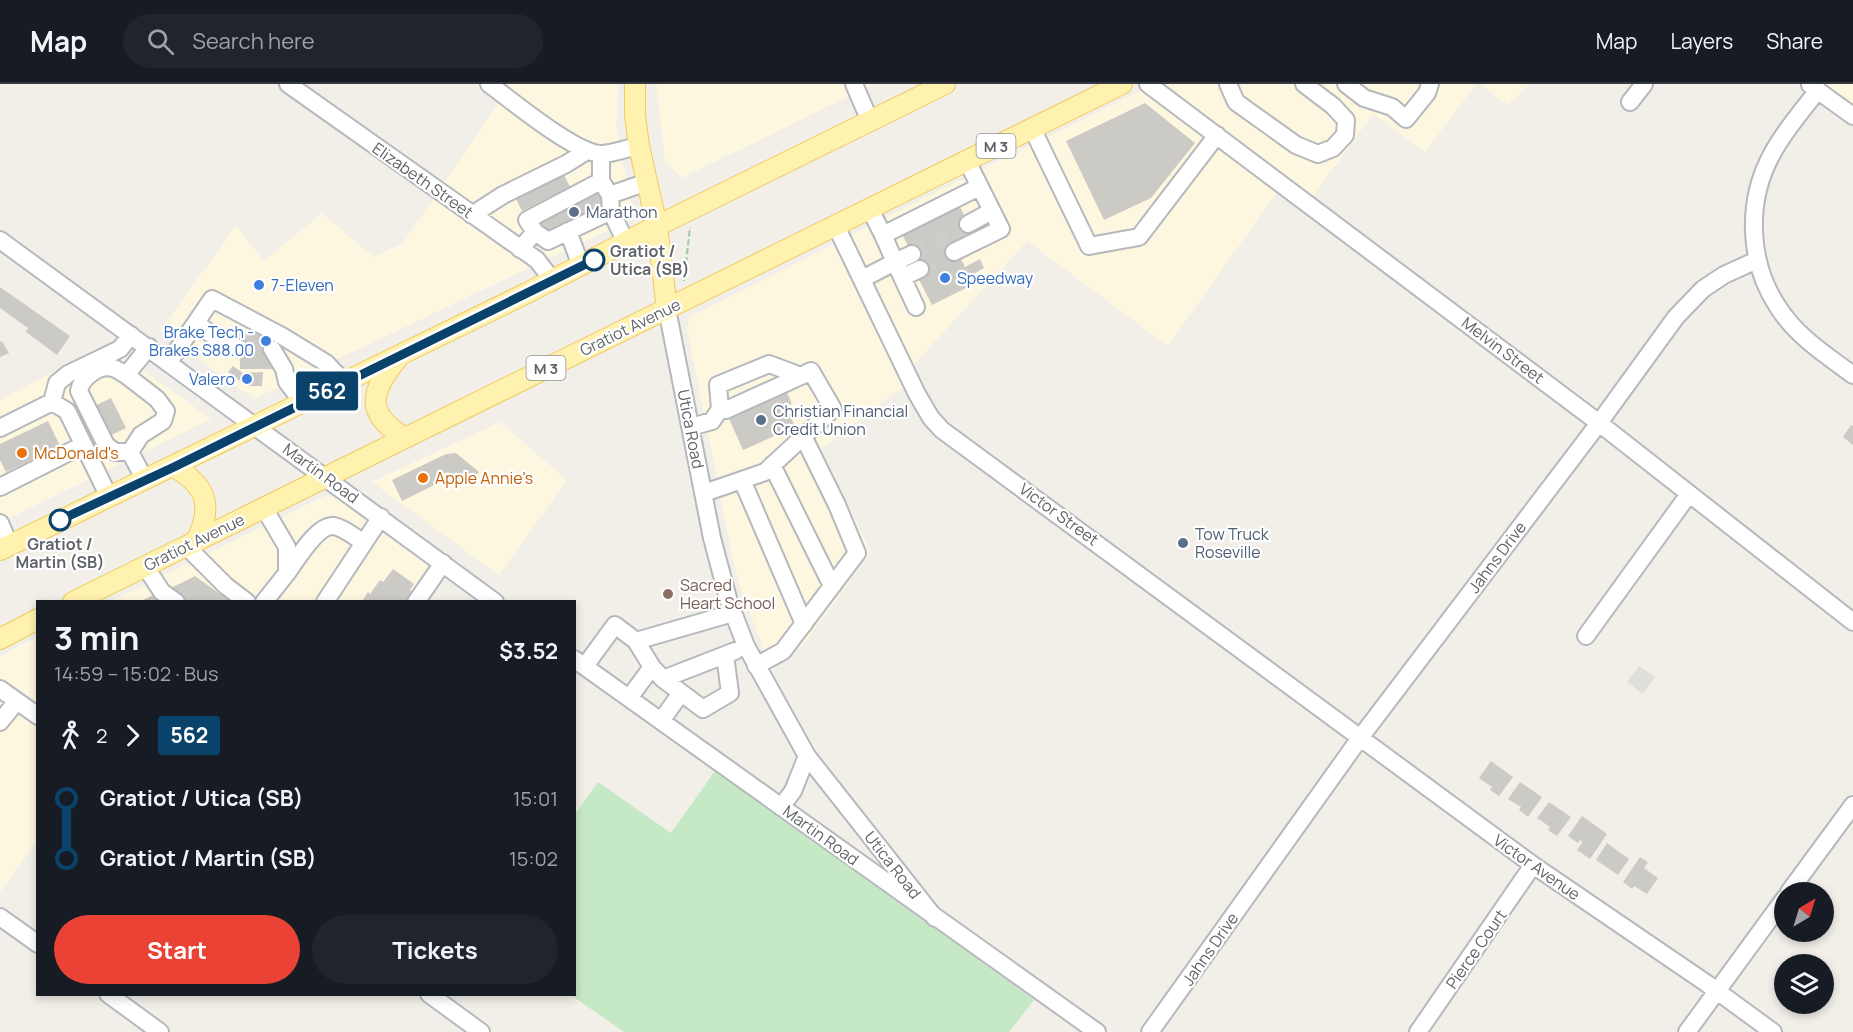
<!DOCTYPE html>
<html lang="en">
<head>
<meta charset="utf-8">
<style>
	:root { --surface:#171b24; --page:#20242c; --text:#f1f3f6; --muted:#9ea1a6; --line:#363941; --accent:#ea4335 }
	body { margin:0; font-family:Manrope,sans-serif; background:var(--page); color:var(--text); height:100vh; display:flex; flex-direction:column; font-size:22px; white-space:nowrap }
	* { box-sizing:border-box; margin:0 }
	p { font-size:20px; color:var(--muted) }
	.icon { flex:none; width:33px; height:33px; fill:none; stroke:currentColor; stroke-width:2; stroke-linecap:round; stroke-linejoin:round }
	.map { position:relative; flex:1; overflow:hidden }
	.side { position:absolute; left:36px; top:516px; width:540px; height:396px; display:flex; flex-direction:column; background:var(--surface); border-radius:0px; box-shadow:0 3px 9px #0003 }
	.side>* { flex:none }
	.badge { padding:0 12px; border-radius:4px; font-size:21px; line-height:39px }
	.needle { width:39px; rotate:38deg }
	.controls { position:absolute; left:1774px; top:798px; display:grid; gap:12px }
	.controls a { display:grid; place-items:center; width:60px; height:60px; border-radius:50%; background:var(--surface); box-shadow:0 3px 9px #0003; font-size:30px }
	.map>.badge { position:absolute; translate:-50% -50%; box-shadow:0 0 0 3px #fff }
	.legs { display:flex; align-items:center; gap:9px; height:66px; padding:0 18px; font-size:20px }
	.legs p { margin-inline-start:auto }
	.headline { display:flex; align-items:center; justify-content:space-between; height:102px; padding:0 18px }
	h1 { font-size:33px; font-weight:700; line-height:45px }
	.action { display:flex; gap:12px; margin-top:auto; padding:12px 18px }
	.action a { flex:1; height:69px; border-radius:36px; background:var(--accent); color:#fff; font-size:24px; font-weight:700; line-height:69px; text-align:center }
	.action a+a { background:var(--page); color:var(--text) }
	ul { padding:0 18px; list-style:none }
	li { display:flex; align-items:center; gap:21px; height:60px; font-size:22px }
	li i { display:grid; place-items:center; width:9px; height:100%; margin:0 8px; background:currentColor }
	li i::after { content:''; width:15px; height:15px; margin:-8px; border:4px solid; border-radius:50%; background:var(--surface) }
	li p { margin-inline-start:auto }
	li:first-child i { background:linear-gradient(#0000 50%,currentColor 0) }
	li:last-child i { background:linear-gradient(currentColor 50%,#0000 0) }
	header { display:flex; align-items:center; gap:36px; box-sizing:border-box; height:84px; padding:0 30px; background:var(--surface); border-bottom:2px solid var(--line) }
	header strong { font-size:28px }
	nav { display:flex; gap:33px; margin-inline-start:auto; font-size:21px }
	.search { width:420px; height:54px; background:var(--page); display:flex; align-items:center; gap:15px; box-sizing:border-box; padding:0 21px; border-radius:33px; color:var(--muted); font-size:22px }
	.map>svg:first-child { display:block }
</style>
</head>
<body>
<header>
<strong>Map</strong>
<div class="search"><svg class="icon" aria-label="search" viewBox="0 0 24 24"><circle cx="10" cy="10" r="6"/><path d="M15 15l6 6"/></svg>Search here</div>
<nav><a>Map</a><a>Layers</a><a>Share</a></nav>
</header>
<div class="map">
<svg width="1853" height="948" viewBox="0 0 1853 948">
	<rect width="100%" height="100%" fill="#f1efe8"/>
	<!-- commercial -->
	<path fill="#fef7e0" d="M 489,0 L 619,0 L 616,42 L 634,134 L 254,315 L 160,247 L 236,142 L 264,177 L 322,129 L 373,173 L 403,159 L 504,11 Z
		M 656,0 L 874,0 L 682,94 L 665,76 Z
		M 1155,0 L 1476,0 L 1425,68 L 1373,30 L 1313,112 L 1289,95 L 1267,122 L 1168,262 L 1027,157 L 917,277 L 902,285 L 909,298 L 821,365 L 871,468 L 804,560 L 772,586 L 742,509 L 732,472 L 687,244 L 691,232 L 940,106 Z
		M 1479,0 L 1529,0 L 1508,21 Z
		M 1826,0 L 1853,0 L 1853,20 Z
		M 107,260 L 211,335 L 0,439 L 0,316 Z
		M 500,338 L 567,396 L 499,491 L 372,398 Z
		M 327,411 L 336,414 L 446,494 L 428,517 L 109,518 Z
		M 37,553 L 37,757 L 0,808 L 0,572 Z"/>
	<!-- industrial -->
	<path fill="#e0deda" d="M 1639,582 L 1655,593 L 1643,610 L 1627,598 Z"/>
	<!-- green -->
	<path fill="#c5e8c5" d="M 715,687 L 1034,916 L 1009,948 L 624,948 L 571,911 L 574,910 L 575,730 L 598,698 L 671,749 Z"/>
	<!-- building -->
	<path fill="#cccac5" d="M 1145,19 L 1195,59 L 1151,114 L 1104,136 L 1066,57 Z
		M 562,87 L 570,103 L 522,127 L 514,111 Z
		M 600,106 L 608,123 L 548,152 L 539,135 Z
		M 958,119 L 974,151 L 959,171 L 965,183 L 980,175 L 984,184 L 970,192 L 974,200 L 932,221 L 917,192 L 922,190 L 901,148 Z
		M 0,203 L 70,252 L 57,271 L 26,248 L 28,244 L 0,224 Z
		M 272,248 L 273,285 L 240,285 L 239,249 Z
		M 2,257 L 9,269 L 0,273 L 0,258 Z
		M 233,282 L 243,289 L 263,288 L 262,302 L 247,302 L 228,288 Z
		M 785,304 L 792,320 L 786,322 L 795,343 L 743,366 L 727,330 Z
		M 111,314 L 126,344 L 105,354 L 91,324 Z
		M 48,337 L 60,362 L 6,388 L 0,376 L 0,360 Z
		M 1851,341 L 1853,342 L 1853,361 L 1843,353 Z
		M 456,369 L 479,388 L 467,402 L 455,391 L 402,417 L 392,396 L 446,370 Z
		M 393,485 L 414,500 L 410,506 L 413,508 L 406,518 L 363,516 L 368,508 L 370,510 L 380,496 L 383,498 Z
		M 195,492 L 231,518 L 187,518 L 169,505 Z
		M 155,510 L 165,518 L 139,518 Z
		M 1491,677 L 1513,693 L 1499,712 L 1490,706 L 1492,703 L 1479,694 Z
		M 1520,698 L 1542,713 L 1528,733 L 1519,726 L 1521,723 L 1508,715 Z
		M 1549,718 L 1571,733 L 1557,752 L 1548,746 L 1550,743 L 1537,734 Z
		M 1582,732 L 1607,750 L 1590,775 L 1577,766 L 1583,758 L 1580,756 L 1578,759 L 1568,752 Z
		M 1607,759 L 1629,775 L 1618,791 L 1596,776 Z
		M 1640,773 L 1648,778 L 1644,784 L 1658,794 L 1647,810 L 1634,802 L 1632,805 L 1623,798 Z"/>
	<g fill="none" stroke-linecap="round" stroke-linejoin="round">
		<!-- minor-tunnel -->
		<path stroke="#ccccc8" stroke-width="16" stroke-dasharray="16 8" stroke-linecap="butt" d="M 912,170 L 968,140
			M 920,185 L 954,168
			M 239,264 L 272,265"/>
		<!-- minor casing -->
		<g stroke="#b5b8bc" stroke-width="20">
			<path id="minor" d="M 288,0 L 537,176 L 553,197
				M 489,0 C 511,16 578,72 603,70 C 615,69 627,64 639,62
				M 854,0 L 870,37
				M 1148,0 L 1599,339 L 1853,538
				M 1228,0 L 1236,18 L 1296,61 L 1318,70 L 1333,64 L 1345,51 L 1346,36 L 1333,22 L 1304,0
				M 1346,0 L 1364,14 L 1392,23 L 1406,35 L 1427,9 L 1430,0
				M 1810,1 L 1853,32
				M 1818,6 C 1802,27 1784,47 1772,70 C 1746,117 1748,178 1778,223 C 1796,252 1826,271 1853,291
				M 1630,18 L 1644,0
				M 1032,44 L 1089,162 L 1139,153 L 1217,51
				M 601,70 L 601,97 L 610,111 L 611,127 L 626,159
				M 610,111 L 647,98
				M 870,125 L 883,151 L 979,103
				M 472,131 L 503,111 L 566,80 L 587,67
				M 968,140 L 992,127
				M 836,142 L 917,310 L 931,334 L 942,346 L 1533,781 L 1706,899 L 1773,948
				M 568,147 L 581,182
				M 535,148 L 548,157 L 611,127
				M 883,151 L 895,178 L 912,170
				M 0,156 L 495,518
				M 520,165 L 535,148 L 527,136 L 601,97
				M 954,168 L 1001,145 L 967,77
				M 903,193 L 920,185
				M 862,195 L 895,178 L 916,223
				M 667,225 L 712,454 L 729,518 L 746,562 L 807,672 L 935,834
				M 196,239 L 222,258 L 239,264
				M 272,265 L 284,285 L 287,298 L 303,319
				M 169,278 L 212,215 L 282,252 L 326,279 L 345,299
				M 126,291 C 122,289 117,285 113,284 C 99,280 81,294 79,307 L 106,361 L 115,368 L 130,368
				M 52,318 L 57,299 L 68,290 L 120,265 L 131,251
				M 720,325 L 726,326 L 801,292
				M 691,343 L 712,337 L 720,325 L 718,301 L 769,280 L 801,292 L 811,287 L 833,325 L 765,388 L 704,409
				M 0,344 L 52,318 L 67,327 L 109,413
				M 772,381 L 832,502
				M 145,396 L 130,368 L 141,351 L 163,337 L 166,327 L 157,315 L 126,291 L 149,263
				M 742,396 L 804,540
				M 0,403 L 83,361
				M 264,424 L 287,463 L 287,489 L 264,518
				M 0,439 L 10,462
				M 186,462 L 226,502 L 247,518
				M 145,482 L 162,508 L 176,518
				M 287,489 C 296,477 317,440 334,442 C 344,444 355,453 364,459
				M 325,518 L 381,433
				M 416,518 L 443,479
				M 1586,552 L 1689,410
				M 725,571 L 730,609 L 703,625 L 663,595 L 652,583 L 636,557 L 733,529
				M 574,575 L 1097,948
				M 585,582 L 615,541 L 636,557
				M 756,582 L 783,567 L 857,469 L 837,421 L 803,352
				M 663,595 L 735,567
				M 0,605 L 38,632
				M 629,614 L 652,583
				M 661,637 L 681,609
				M 0,638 L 17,617
				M 781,723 L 793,707 L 807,672
				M 1789,808 L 1853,721
				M 0,833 L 38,860
				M 108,910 L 160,948
				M 429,910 L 481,948
				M 1150,948 L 1360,654 L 1599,339 L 1676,233 L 1703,205 L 1724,191 L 1757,176
				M 1418,948 L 1533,781
				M 1687,948 L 1785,814"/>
		</g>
		<!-- major casing -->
		<g stroke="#f2c960" stroke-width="22">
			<path id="major" d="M 635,0 L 635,31 L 639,62 L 657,142 L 667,225
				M 398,274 C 370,308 364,329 405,354
				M 174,383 C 207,402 213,421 197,456
				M 0,466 L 527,209 L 657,142 L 945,0
				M 73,518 L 1122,0
				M 0,555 L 38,535"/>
		</g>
		<!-- path -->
		<path stroke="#9cc7a9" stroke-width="2" stroke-dasharray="6 3" stroke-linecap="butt" d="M 684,197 L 690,143"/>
		<!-- minor -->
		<use href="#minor" stroke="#fff" stroke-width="16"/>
		<!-- major -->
		<use href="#major" stroke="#fff2af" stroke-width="20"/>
	</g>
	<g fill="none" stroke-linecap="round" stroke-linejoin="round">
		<!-- line-1 casing -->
		<g stroke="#fff" stroke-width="14">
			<path id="line-1" d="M 60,436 L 174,383 L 594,176"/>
		</g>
		<!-- line-1 -->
		<use href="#line-1" stroke="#09426a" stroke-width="9"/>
	</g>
	<!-- markers -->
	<g fill="#5c6f8a" stroke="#fff" stroke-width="2">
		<circle cx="574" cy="128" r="6"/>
		<circle cx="761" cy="336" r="6"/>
		<circle cx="1183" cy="459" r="6"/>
	</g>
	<g fill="#fff" stroke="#09426a" stroke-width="3">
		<circle cx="594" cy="176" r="10"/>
		<circle cx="60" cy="436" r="10"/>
	</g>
	<g fill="#3f7fe0" stroke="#fff" stroke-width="2">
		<circle cx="945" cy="194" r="6"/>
		<circle cx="259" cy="201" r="6"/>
		<circle cx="266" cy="257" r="6"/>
		<circle cx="247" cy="295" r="6"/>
	</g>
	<g fill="#e8710a" stroke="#fff" stroke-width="2">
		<circle cx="22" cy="369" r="6"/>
		<circle cx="423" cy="394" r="6"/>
	</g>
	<circle fill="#8d6e63" stroke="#fff" stroke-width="2" cx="668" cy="510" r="6"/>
	<g text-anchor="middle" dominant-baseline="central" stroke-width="4.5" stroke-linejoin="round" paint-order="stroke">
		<!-- shield labels -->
		<g fill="#fff" stroke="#8f9295" stroke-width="1.5">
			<rect x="976.5" y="50" width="39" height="24" rx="4.5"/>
			<rect x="526.5" y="272" width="39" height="24" rx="4.5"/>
		</g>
		<g font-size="15" font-weight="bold" fill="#5f6368">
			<text x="996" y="62">M 3</text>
			<text x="546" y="284">M 3</text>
		</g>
		<!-- street labels -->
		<g font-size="16" fill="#5f6368" stroke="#fff">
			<text transform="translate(423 96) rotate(35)">Elizabeth Street</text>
			<text transform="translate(630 243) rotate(-26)">Gratiot Avenue</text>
			<text transform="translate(1503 266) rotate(37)">Melvin Street</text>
			<text transform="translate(691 345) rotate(79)">Utica Road</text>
			<text transform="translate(321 389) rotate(36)">Martin Road</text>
			<text transform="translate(1059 430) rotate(36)">Victor Street</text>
			<text transform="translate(194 458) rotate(-26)">Gratiot Avenue</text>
			<text transform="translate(1497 473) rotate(-53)">Jahns Drive</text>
			<text transform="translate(821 751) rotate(36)">Martin Road</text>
			<text transform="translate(893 781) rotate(52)">Utica Road</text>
			<text transform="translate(1537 783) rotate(35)">Victor Avenue</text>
			<text transform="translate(1210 865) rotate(-55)">Jahns Drive</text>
			<text transform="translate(1476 865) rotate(-55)">Pierce Court</text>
		</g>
		<!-- service labels -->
		<g font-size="16" fill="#4e5e75" stroke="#fff" text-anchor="start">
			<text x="586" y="128">Marathon</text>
			<text x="773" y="327">Christian Financial<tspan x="773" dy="18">Credit Union</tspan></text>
			<text x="1195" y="450">Tow Truck<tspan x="1195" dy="18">Roseville</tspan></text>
		</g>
		<!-- stop labels -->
		<g font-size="16" font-weight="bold" fill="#5f6368" stroke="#fff" text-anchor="start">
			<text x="610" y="167">Gratiot /<tspan x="610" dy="18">Utica (SB)</tspan></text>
			<text x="60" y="460" text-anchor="middle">Gratiot /<tspan x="60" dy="18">Martin (SB)</tspan></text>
		</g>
		<!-- shop labels -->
		<g font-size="16" fill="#366cbe" stroke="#fff" text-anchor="start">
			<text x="957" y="194">Speedway</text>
			<text x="271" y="201">7-Eleven</text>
			<text x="254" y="248" text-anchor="end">Brake Tech -<tspan x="254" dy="18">Brakes S88.00</tspan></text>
			<text x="235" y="295" text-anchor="end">Valero</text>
		</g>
		<!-- food labels -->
		<g font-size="16" fill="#c56008" stroke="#fff" text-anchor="start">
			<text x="34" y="369">McDonald's</text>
			<text x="435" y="394">Apple Annie's</text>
		</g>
		<!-- education labels -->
		<g font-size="16" fill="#785e54" stroke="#fff" text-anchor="start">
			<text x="680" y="501">Sacred<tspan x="680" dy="18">Heart School</tspan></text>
		</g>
	</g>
</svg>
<div class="controls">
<a><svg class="needle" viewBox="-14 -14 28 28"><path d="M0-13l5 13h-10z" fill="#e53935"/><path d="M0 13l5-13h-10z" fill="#9ea1a6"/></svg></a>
<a><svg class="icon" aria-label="layers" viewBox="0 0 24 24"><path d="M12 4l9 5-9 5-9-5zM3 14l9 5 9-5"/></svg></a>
</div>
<b class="badge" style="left:327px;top:307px;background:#09426a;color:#fff">562</b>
<section class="side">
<div class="headline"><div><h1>3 min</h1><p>14:59 – 15:02 · Bus</p></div><b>$3.52</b></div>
<div class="legs"><svg class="icon" aria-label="walk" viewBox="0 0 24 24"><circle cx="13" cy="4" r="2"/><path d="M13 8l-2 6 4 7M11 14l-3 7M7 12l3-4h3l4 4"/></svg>2<svg class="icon" aria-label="forward" viewBox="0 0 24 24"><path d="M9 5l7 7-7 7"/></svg><b class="badge" style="background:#09426a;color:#fff">562</b></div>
<ul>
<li><i style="color:#09426a"></i><b>Gratiot / Utica (SB)</b><p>15:01</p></li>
<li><i style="color:#09426a"></i><b>Gratiot / Martin (SB)</b><p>15:02</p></li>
</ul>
<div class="action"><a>Start</a><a>Tickets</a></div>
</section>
</div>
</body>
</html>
